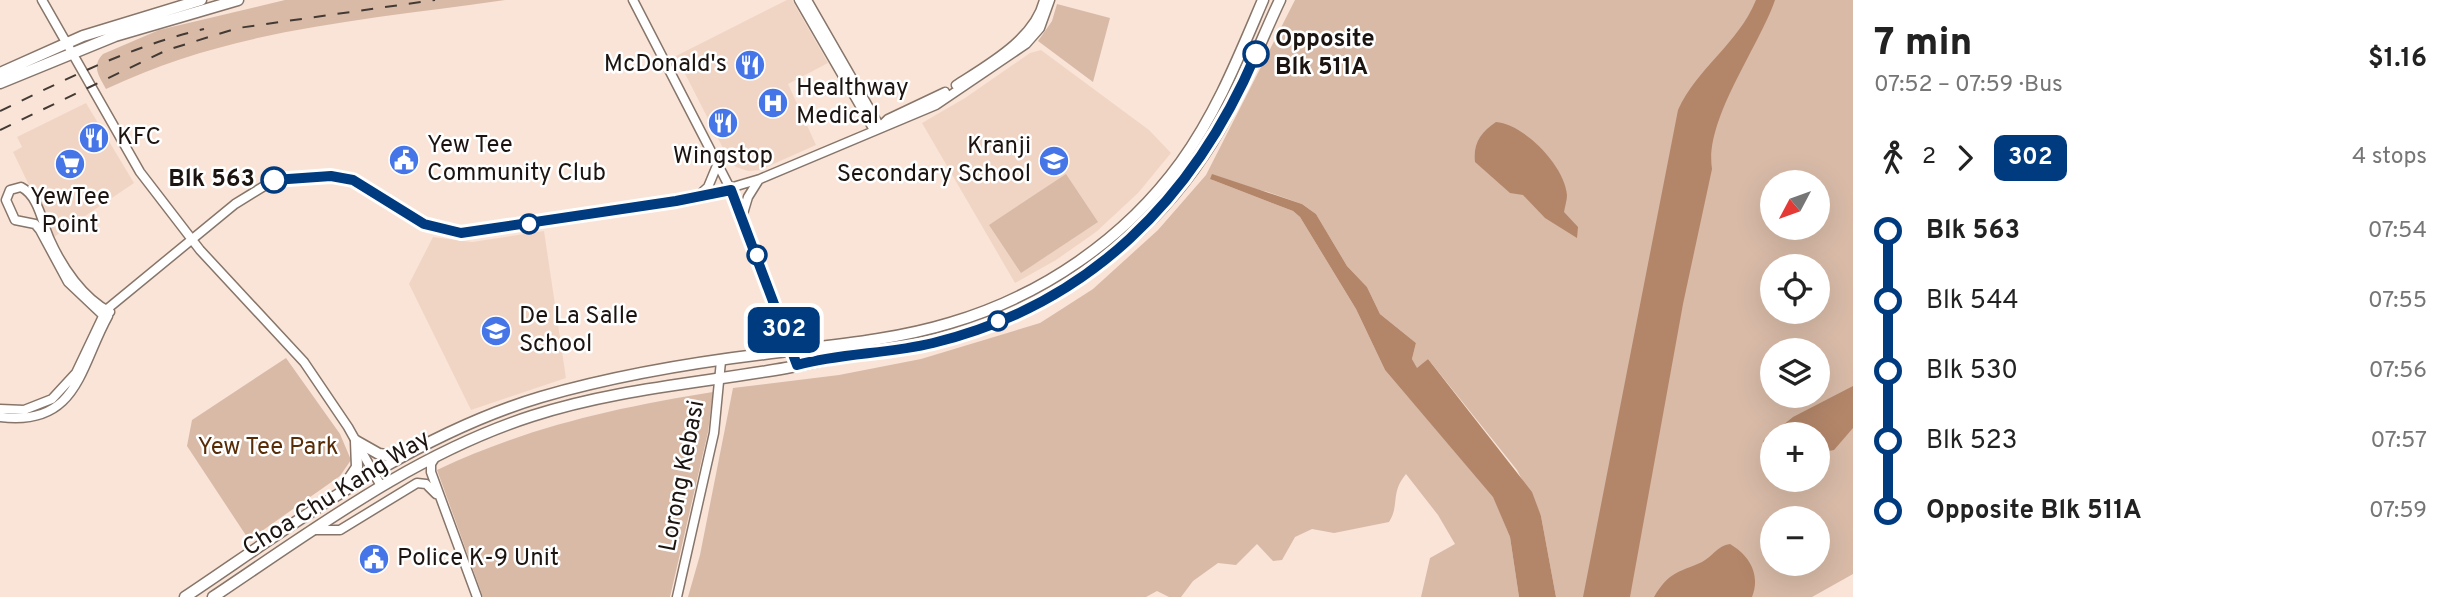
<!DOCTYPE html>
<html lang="en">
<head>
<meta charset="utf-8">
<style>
	:root { --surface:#fff; --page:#f2f2f2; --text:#222; --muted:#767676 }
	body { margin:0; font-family:Overpass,sans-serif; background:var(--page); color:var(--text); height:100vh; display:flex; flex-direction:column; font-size:26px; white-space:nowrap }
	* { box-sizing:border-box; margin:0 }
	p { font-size:23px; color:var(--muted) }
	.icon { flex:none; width:38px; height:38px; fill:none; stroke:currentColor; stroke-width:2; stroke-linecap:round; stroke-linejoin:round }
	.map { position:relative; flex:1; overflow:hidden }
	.drawer { display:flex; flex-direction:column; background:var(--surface); width:595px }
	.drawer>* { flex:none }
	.badge { padding:0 14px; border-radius:10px; font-size:24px; line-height:46px }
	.needle { width:46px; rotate:229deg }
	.controls { position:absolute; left:1760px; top:170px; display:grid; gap:14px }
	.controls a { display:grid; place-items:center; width:70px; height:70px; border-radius:50%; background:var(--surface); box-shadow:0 7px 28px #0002; font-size:35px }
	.map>.badge { position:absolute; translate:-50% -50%; box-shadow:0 0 0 4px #fff }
	.legs { display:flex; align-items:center; gap:10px; height:77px; padding:0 21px; font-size:23px }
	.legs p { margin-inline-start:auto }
	.head { display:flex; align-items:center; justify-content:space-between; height:119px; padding:0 21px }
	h1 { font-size:38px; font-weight:800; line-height:52px }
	ul { padding:0 21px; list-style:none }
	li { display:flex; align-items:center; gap:24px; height:70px; font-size:26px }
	li i { display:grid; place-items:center; width:10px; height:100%; margin:0 9px; background:currentColor }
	li i::after { content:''; width:18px; height:18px; margin:-9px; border:5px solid; border-radius:50%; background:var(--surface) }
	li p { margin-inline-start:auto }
	li:first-child i { background:linear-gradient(#0000 50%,currentColor 0) }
	li:last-child i { background:linear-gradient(currentColor 50%,#0000 0) }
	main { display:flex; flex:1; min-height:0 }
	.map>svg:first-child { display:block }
</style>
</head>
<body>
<main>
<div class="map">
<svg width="1853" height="597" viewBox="0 0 1853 597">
	<rect width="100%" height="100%" fill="#f9e4d7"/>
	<!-- built -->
	<path fill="#f1d5c4" d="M 787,0 L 792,0 L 828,63 L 788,84 L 816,145 L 760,170 L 748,171 L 736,167 L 728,158 L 676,56 Z
		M 1041,50 L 1149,130 L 1171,153 L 1138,193 L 1096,232 L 1056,260 L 1015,283 L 922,123 L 965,98 L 1030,53 Z
		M 86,103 L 134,183 L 54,237 L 13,152 L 22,147 L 17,137 Z
		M 544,231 L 566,378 L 471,410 L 409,284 L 433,237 L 472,242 Z"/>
	<!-- green -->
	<path fill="#d8baa7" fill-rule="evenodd" d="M 505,0 C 367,20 234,28 106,89 C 99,76 91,66 103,54 L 159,30 L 285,0 Z
		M 1295,0 L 1853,0 L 1853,574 L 1812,597 L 1556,597 L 1541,516 L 1517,470 L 1428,359 L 1417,369 L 1412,359 L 1416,343 L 1380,314 L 1367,287 L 1347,266 L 1316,214 L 1302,204 L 1268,192 L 1210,179 L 1293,211 L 1300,217 L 1356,309 L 1385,370 L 1493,496 L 1510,537 L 1519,597 L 1421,597 L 1430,558 L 1455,544 L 1438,515 L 1406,474 C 1390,493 1400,505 1389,522 L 1334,533 L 1312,529 L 1295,537 L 1282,560 L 1273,561 L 1257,544 L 1236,565 L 1218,563 L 1193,581 L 1181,597 L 1169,597 L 1157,591 L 1146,597 L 688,597 L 700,555 L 733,388 L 839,375 L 921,359 L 1040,323 L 1093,289 L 1158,230 L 1206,175 ZM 1773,182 L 1818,182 L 1818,228 L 1773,228 ZM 1773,266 L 1818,266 L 1818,312 L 1773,312 ZM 1773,350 L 1818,350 L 1818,396 L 1773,396 ZM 1773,434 L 1818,434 L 1818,480 L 1773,480 ZM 1773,518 L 1818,518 L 1818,564 L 1773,564 Z
		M 1057,4 L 1110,18 L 1093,82 L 1038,41 L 1052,21 Z
		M 1066,174 L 1098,222 L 1021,273 L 989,225 Z
		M 286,358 L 340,434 L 351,460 L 340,476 L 249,540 L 187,446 L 192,420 Z
		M 713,392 L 708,432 L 670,597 L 483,597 L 437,470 C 528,427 614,408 713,392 Z"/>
	<!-- water -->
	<path fill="#b38669" d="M 1756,0 L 1775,0 C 1759,47 1704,120 1712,169 L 1683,304 L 1630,597 L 1583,597 L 1678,110 C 1697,68 1738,44 1756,0 Z
		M 1496,122 C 1524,124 1565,166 1567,195 C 1567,200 1565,206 1564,212 L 1578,227 L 1577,238 L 1545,218 L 1523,195 L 1510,193 L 1475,162 C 1473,143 1481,132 1496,122 Z
		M 1212,174 L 1302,204 L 1316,214 L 1347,266 L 1367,287 L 1380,314 L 1416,343 L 1412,359 L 1417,368 L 1428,359 L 1532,492 L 1541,516 L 1556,597 L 1519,597 L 1510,537 L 1493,497 L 1385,370 L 1356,309 L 1300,217 L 1293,211 L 1210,179 Z
		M 1853,386 L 1853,428 L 1834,450 L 1818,453 L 1818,434 L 1773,434 L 1773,463 L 1764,457 L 1763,441 L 1793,417 Z
		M 1730,544 C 1749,555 1761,574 1752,597 L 1654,597 C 1669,572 1677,573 1702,562 C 1713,556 1717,546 1730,544 Z"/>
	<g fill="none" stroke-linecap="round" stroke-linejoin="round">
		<!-- minor casing -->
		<g stroke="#87756a" stroke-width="11">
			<path id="minor" d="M 42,0 L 140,172 L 200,250 L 304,362 L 348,427 L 381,486
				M 633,0 L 731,190 L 797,365
				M 799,0 L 874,130
				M 807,0 L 880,127
				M 956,85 C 987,65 1035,39 1044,0
				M 880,127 L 888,119 L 945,92
				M 698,196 L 708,187 L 718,163
				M 742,217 L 748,197 L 758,181
				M 106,318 L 68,282 L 40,230 L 35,224 L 15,220 L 6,200 L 10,190 L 21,187 C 39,196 42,223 50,240 C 62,267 83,298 110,312
				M 0,409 L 24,410 L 52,399 L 76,373 L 106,310 L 235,204 L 274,180 L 331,176 L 353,180 L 424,224 L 461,233 L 696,198 L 760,179 L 936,105 L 1026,44 L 1040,28 L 1050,0
				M 0,417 C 78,427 80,366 108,316
				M 436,456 L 431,464 L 431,472 L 477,597
				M 314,530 L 340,530 L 417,483 L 426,484 L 436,494
				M 677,597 L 714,433 L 721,361"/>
		</g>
		<!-- major casing -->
		<g stroke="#87756a" stroke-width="13">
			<path id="major" d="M 0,73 L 83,36 L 201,0
				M 0,83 L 115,36 L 238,0
				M 780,318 L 800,336 L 819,345
				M 762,354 L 778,332 L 780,318
				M 356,441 L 379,454 L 401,457
				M 343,488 L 357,467 L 356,441
				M 185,597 C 297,522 410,436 541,397 C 613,376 690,363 764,354 C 825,346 891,341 950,323 C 1042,296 1125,239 1181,162 C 1217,112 1239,56 1263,0
				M 213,597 C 315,529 414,454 532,416 C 615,389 701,383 786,368 C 809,364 832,358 856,354 C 881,350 907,349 932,343 C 1041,318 1141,249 1203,156 C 1236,108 1255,53 1280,0"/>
		</g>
		<!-- minor -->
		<use href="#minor" stroke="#fff" stroke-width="8"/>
		<!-- major -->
		<use href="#major" stroke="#fff" stroke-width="10"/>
		<!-- rail -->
		<path stroke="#433a34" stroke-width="2" stroke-dasharray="12 12" stroke-linecap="butt" d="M 0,111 C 67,79 131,46 204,29
			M 0,130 L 167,50 L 238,28 L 435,0"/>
	</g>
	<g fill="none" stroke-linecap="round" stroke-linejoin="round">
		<!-- line-1 casing -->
		<g stroke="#fff" stroke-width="16">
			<path id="line-1" d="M 274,180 L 331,176 L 353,180 L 424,224 L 461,233 L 676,201 L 731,190 L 797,365 C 841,353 888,354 933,343 C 1089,305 1194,199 1256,54"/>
		</g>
		<!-- line-1 -->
		<use href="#line-1" stroke="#003b80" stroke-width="10"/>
	</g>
	<!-- icons -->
	<defs>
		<g id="restaurant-disc" transform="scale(1.575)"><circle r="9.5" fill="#4675e7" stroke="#fff"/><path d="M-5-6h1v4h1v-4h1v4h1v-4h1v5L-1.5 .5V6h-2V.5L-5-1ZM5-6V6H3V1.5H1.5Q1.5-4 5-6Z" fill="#fff"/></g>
		<g id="hospital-disc" transform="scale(1.575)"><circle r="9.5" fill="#4675e7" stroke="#fff"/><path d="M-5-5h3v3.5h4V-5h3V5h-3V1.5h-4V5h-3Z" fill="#fff"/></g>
		<g id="civic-disc" transform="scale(1.575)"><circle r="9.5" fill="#4675e7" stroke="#fff"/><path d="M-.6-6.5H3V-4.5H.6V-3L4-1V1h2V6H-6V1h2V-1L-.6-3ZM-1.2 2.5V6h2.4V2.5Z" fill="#fff"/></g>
		<g id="school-disc" transform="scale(1.575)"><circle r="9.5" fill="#4675e7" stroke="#fff"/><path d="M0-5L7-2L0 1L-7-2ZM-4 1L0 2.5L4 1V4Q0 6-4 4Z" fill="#fff"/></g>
		<g id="supermarket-disc" transform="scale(1.575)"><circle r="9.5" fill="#4675e7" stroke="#fff"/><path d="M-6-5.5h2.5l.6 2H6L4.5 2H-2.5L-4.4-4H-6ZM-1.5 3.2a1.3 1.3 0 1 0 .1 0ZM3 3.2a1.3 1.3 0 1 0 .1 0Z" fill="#fff"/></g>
	</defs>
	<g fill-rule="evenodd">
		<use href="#restaurant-disc" x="750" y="65"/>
		<use href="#hospital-disc" x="773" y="103"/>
		<use href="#restaurant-disc" x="723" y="123"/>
		<use href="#restaurant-disc" x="94" y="138"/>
		<use href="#civic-disc" x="404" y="160"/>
		<use href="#school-disc" x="1054" y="161"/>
		<use href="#supermarket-disc" x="70" y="164"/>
		<use href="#school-disc" x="496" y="331"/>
		<use href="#civic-disc" x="374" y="559"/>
	</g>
	<!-- markers -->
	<g fill="#fff" stroke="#003b80" stroke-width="3.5">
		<circle cx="1256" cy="54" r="12"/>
		<circle cx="274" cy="180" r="12"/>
		<circle cx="529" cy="224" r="9"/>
		<circle cx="757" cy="255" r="9"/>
		<circle cx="998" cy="321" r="9"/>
	</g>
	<g text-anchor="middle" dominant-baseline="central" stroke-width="5" stroke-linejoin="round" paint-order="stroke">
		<!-- stop labels -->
		<g font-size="24" font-weight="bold" fill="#1b1410" stroke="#fff" text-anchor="start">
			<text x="1275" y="40">Opposite<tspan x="1275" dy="28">Blk 511A</tspan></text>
			<text x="255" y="180" text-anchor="end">Blk 563</text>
		</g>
		<!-- poi labels -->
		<g font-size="24" fill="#1b1410" stroke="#fff" text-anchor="start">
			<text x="727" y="65" text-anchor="end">McDonald's</text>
			<text x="796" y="89">Healthway<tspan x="796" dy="28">Medical</tspan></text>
			<text x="117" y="138">KFC</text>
			<text x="427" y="146">Yew Tee<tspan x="427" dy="28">Community Club</tspan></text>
			<text x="1031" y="147" text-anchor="end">Kranji<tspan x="1031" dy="28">Secondary School</tspan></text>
			<text x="723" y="157" text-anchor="middle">Wingstop</text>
			<text x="70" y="198" text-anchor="middle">YewTee<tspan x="70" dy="28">Point</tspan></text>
			<text x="519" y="317">De La Salle<tspan x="519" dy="28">School</tspan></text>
			<text x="397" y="559">Police K-9 Unit</text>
		</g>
		<!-- park labels -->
		<g font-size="24" fill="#572c07" stroke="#fff">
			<text x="268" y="448">Yew Tee Park</text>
		</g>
		<!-- street labels -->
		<g font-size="24" fill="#1b1410" stroke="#fff">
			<text transform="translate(683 476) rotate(-79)">Lorong Kebasi</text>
			<text transform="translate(337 494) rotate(-32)">Choa Chu Kang Way</text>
		</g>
	</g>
</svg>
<div class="controls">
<a><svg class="needle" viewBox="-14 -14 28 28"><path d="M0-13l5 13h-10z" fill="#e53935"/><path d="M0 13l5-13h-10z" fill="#767676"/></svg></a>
<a><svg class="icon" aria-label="locate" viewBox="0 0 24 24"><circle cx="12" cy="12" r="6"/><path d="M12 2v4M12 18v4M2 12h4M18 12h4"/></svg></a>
<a><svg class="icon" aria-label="layers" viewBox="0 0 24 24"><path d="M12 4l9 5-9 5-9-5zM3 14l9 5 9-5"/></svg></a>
<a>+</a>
<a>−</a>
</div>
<b class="badge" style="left:784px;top:330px;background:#003b80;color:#fff">302</b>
</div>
<section class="drawer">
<div class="head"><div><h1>7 min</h1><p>07:52 – 07:59 · Bus</p></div><b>$1.16</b></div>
<div class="legs"><svg class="icon" aria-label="walk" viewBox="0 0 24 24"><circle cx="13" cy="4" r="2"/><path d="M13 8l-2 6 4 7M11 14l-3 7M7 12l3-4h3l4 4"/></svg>2<svg class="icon" aria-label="forward" viewBox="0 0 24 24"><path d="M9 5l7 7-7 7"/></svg><b class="badge" style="background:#003b80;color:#fff">302</b><p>4 stops</p></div>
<ul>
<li><i style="color:#003b80"></i><b>Blk 563</b><p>07:54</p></li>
<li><i style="color:#003b80"></i><span>Blk 544</span><p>07:55</p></li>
<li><i style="color:#003b80"></i><span>Blk 530</span><p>07:56</p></li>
<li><i style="color:#003b80"></i><span>Blk 523</span><p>07:57</p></li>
<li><i style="color:#003b80"></i><b>Opposite Blk 511A</b><p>07:59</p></li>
</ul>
</section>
</main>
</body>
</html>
